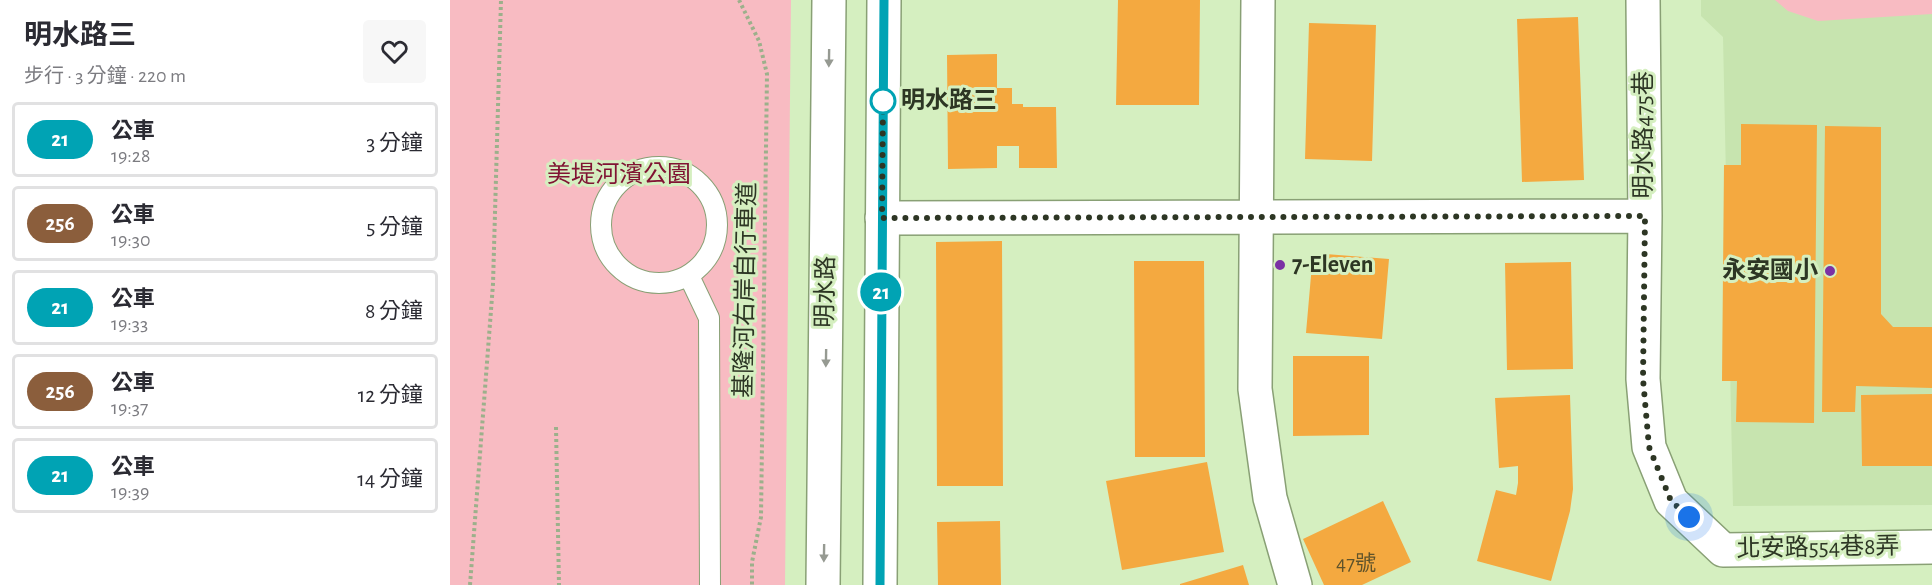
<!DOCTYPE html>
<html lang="zh-TW">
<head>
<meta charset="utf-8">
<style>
	:root { --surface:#fff; --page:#f7f7f7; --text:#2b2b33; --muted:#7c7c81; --line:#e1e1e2 }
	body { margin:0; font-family:"Alegreya Sans","Noto Sans TC",sans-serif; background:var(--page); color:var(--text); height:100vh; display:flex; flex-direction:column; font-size:22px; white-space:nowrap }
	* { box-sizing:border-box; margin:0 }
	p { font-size:20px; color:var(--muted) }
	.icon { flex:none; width:33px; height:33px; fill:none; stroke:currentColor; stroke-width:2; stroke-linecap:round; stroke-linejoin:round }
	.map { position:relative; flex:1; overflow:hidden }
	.panel { display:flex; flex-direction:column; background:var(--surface); width:450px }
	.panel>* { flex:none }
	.badge { padding:0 12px; border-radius:20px; font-size:21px; line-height:39px }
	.you { position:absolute; width:30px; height:30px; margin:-15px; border:4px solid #fff; border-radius:50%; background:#1a73e8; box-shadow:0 0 0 9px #1a73e833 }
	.map>.badge { position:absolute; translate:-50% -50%; box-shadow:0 0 0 3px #fff }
	.round { display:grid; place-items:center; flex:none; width:63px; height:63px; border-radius:6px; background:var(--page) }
	.overview { display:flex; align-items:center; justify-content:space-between; height:102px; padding:0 24px }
	h1 { font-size:28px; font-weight:700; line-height:45px }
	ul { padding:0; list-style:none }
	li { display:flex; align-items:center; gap:18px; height:75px; margin:0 12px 9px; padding:0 12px; border:3px solid var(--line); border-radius:6px }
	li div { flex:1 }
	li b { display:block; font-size:22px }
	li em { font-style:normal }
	li .badge { min-width:66px; font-weight:700; text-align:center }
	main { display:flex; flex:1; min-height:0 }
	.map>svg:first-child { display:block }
</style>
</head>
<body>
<main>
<section class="panel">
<div class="overview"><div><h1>明水路三</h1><p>步行 · 3 分鐘 · 220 m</p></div><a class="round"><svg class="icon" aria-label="heart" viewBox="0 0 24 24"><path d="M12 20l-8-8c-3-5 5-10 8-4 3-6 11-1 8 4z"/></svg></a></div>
<ul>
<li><span class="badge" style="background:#00a3b4;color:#fff">21</span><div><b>公車</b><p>19:28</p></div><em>3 分鐘</em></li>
<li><span class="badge" style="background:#8b5e3c;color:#fff">256</span><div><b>公車</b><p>19:30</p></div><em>5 分鐘</em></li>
<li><span class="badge" style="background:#00a3b4;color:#fff">21</span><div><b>公車</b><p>19:33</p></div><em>8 分鐘</em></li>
<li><span class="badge" style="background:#8b5e3c;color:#fff">256</span><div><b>公車</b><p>19:37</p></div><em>12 分鐘</em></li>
<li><span class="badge" style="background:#00a3b4;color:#fff">21</span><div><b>公車</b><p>19:39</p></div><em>14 分鐘</em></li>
</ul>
</section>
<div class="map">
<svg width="1482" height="585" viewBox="0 0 1482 585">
	<rect width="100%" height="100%" fill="#d5efc0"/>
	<!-- built -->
	<path fill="#c7e4af" d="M 1251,0 L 1482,0 L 1482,505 L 1283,506 L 1273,37 L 1251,16 Z"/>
	<!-- green -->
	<path fill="#f8bbc2" d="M 0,0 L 341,0 L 335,585 L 0,585 Z
		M 1325,0 L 1482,0 L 1482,14 L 1368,21 L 1338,11 Z"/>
	<!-- building -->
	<path fill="#f4a940" d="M 668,0 L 750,0 L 749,105 L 666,105 Z
		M 1128,17 L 1134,180 L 1072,182 L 1067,19 Z
		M 859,23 L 926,25 L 922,161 L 855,159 Z
		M 547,54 L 547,88 L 562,88 L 562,104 L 573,104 L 573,107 L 606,107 L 607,168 L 569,168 L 569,146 L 547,146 L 547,168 L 498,169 L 497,55 Z
		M 1291,124 L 1367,125 L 1364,423 L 1286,422 L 1287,381 L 1272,381 L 1274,165 L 1291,165 Z
		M 1375,126 L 1431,127 L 1431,314 L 1443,327 L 1482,327 L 1482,388 L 1406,386 L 1405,412 L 1372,412 Z
		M 552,241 L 553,486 L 487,486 L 486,242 Z
		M 863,253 L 939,259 L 932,339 L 856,333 Z
		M 684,261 L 754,261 L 755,457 L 685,457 Z
		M 1121,262 L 1123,369 L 1057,370 L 1055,263 Z
		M 843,356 L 919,356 L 919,435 L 843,436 Z
		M 1482,394 L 1482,466 L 1412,466 L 1411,395 Z
		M 1120,395 L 1123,489 L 1120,511 L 1101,581 L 1027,561 L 1046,490 L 1066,495 L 1068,483 L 1068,466 L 1049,468 L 1045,398 Z
		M 757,462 L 774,552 L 672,570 L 656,481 Z
		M 933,501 L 961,562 L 912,585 L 874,585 L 853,539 Z
		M 550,521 L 551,585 L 488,585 L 487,522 Z
		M 793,565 L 799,585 L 730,585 L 730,584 Z"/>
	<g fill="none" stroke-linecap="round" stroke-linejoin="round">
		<!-- lane casing -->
		<g stroke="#89a075" stroke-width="22">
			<path id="lane" d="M151 225a58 58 0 1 1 116 0a58 58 0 1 1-116 0Z
				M 239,276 L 259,318 L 260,585"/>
		</g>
		<!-- street casing -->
		<g stroke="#89a075" stroke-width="36">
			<path id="street" d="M 808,0 L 805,389 L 820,498 L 845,585
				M 1193,0 L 1195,216 L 1193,379 L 1199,447 L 1221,501 L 1273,550 L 1482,547
				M 432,218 L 1195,216"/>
		</g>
		<!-- secondary casing -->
		<g stroke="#89a075" stroke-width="36">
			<path id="secondary" d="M 373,585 L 379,0
				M 430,585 L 434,0"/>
		</g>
		<!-- path -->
		<path stroke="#9cb08b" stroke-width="4" stroke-dasharray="3 3" stroke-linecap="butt" d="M 289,0 L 309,41 L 317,74 L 311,517 L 302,562 L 302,585
			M 106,427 L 109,585
			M 20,585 L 43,284 L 51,0"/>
		<!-- lane -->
		<use href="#lane" stroke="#fff" stroke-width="20"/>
		<!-- street -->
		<use href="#street" stroke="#fff" stroke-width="33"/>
		<!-- secondary -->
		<use href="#secondary" stroke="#fff" stroke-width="33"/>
	</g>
	<!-- one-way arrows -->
	<defs><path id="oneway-solid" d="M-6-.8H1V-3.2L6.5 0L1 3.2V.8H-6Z" transform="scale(1.5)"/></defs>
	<g fill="#969a92">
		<use href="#oneway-solid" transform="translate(379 58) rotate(91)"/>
		<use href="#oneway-solid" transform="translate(376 358) rotate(91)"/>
		<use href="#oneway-solid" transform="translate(374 553) rotate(91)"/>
	</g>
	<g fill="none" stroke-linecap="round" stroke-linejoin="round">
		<!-- line casing -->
		<g stroke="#fff" stroke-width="14">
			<path id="line" d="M 430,585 L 434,0"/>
		</g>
		<!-- line -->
		<use href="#line" stroke="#00a3b4" stroke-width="9"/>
		<!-- walk -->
		<path stroke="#2d3624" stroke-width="6" stroke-dasharray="0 10.8" d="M 433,101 L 432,218 L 1195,216 L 1193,379 L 1199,447 L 1221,501 L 1239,517"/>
	</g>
	<!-- markers -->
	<circle fill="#fff" stroke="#00a3b4" stroke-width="3" cx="433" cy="101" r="12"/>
	<g fill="#7b31a4" stroke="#d5efc0" stroke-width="2">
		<circle cx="830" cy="265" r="6"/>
		<circle cx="1380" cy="271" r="6"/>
	</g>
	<g text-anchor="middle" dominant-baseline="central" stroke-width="6" stroke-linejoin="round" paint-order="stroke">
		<!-- number labels -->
		<g font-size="21" fill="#5f532b">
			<text x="906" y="563">47號</text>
		</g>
		<!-- stop labels -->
		<g font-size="24" font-weight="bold" fill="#2d3624" stroke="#d5efc0" text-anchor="start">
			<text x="451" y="101">明水路三</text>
		</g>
		<!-- street labels -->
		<g font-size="24" fill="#2d3624" stroke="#d5efc0">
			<text transform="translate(1194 135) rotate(-90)">明水路475巷</text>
			<text transform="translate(296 290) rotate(-89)">基隆河右岸自行車道</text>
			<text transform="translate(376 292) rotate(-89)">明水路</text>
			<text transform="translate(1368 548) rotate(-1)">北安路554巷8弄</text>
		</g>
		<!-- park labels -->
		<g font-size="24" fill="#801433" stroke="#d5efc0">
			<text x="169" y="175">美堤河濱公園</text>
		</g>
		<!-- poi labels -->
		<g font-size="24" font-weight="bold" fill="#2d3624" stroke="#d5efc0" text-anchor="start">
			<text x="842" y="265">7-Eleven</text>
			<text x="1368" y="271" text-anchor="end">永安國小</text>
		</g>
	</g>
</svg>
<div class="you" style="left:1239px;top:517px"></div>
<b class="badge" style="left:431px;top:292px;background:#00a3b4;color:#fff">21</b>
</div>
</main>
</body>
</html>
